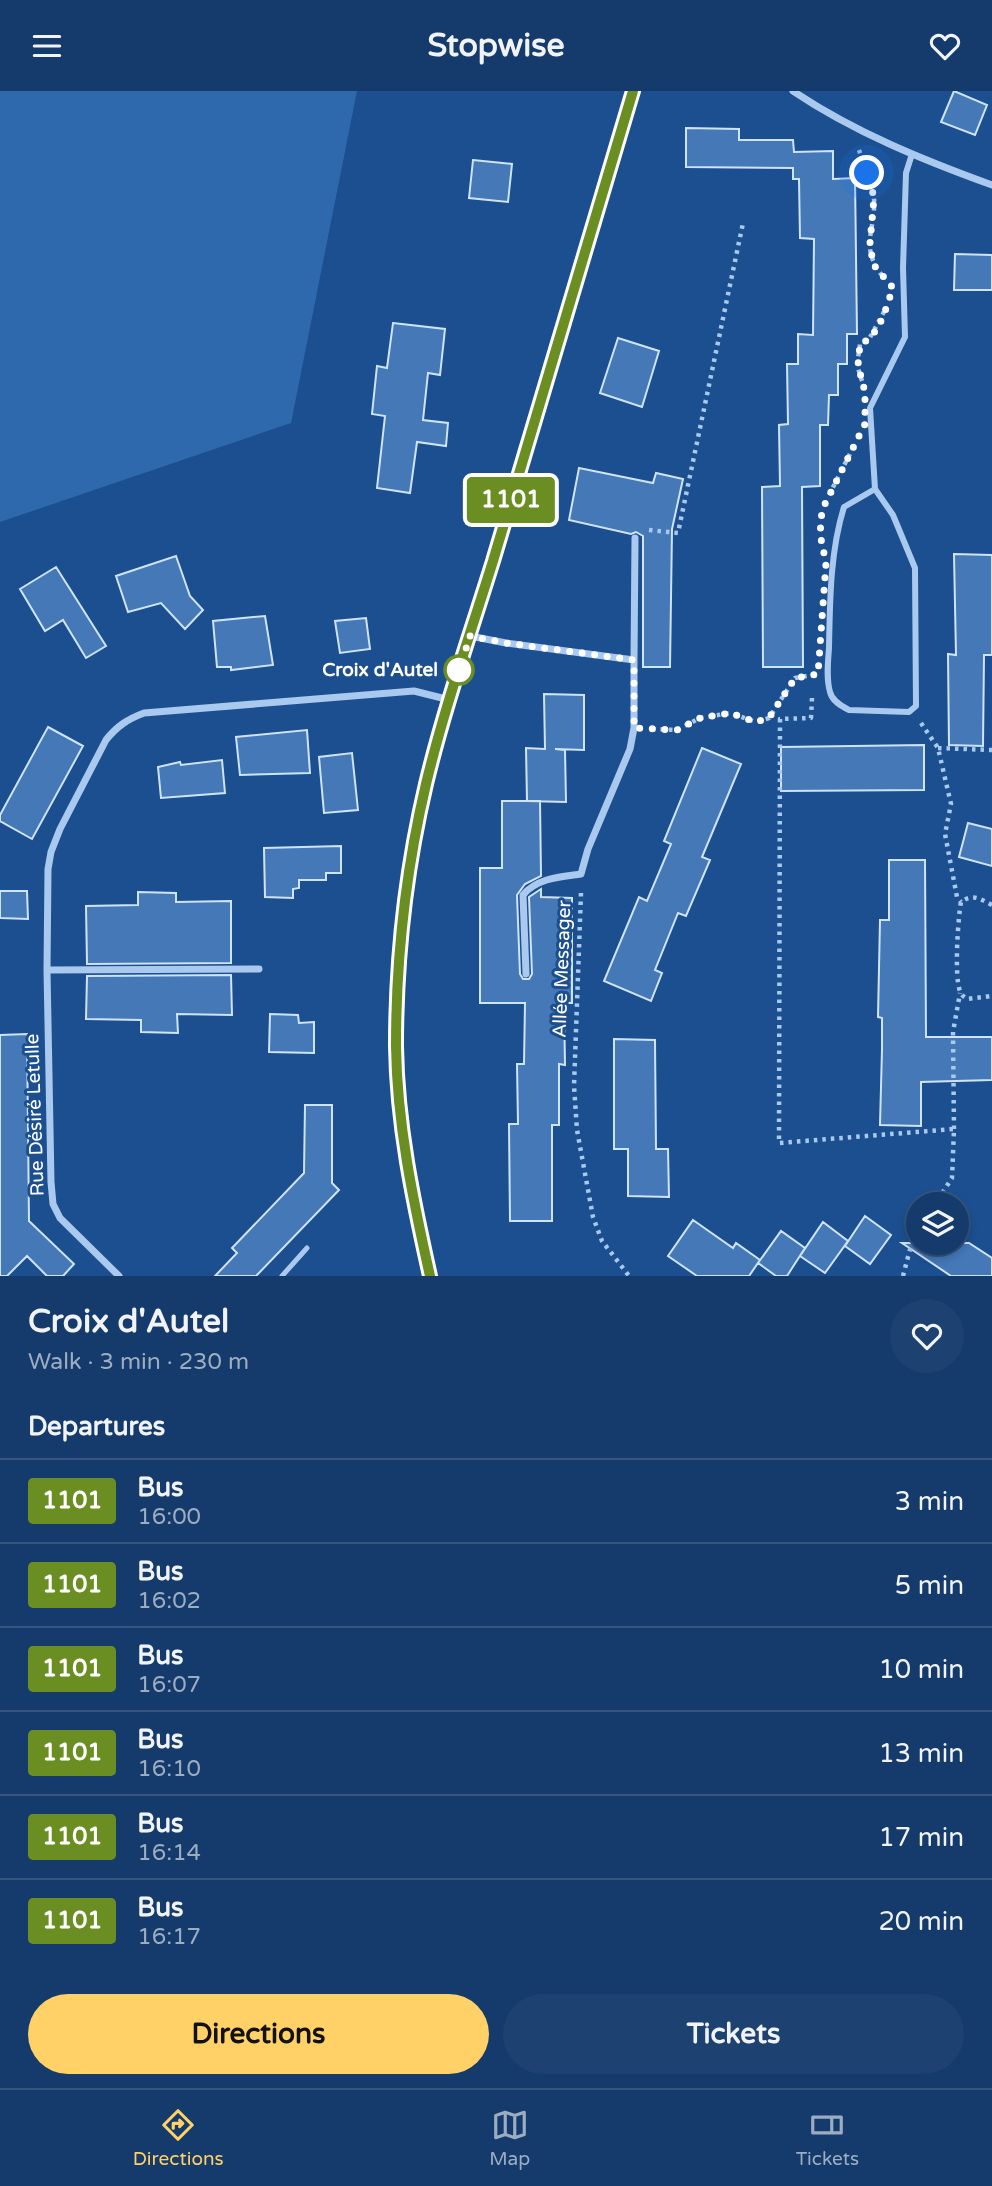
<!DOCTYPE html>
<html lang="en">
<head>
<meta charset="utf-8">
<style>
	:root { --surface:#143b6b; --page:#1d4271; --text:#f1f3f6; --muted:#9dadc1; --line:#33557e; --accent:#ffd166 }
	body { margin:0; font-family:"Varela Round",sans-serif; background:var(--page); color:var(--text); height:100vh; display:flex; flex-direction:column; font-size:26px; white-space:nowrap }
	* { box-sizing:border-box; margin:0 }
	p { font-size:23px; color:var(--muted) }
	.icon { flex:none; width:38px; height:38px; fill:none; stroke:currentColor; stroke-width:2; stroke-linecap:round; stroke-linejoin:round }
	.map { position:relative; height:1185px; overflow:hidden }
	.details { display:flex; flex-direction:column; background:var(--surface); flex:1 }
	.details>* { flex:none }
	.badge { padding:0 14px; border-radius:5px; font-size:24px; line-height:46px }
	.controls { position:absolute; left:906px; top:1101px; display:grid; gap:14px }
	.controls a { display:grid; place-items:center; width:63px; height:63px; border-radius:50%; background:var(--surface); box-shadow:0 4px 10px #0003,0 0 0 2px var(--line); font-size:35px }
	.you { position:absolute; width:35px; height:35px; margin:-18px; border:5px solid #fff; border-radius:50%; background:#1a73e8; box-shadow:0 0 0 10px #1a73e833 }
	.map>.badge { position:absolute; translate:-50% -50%; box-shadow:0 0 0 4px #fff }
	h2 { padding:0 28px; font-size:26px; line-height:63px }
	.round { display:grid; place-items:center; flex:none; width:74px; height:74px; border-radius:37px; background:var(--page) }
	.headline { display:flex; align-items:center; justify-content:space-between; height:119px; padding:0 28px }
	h1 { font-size:33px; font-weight:800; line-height:52px }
	.button { display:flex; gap:14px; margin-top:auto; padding:14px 28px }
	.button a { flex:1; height:80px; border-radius:42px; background:var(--accent); color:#111; font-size:28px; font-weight:800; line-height:80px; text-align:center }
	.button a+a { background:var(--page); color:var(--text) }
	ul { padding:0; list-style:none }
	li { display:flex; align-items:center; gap:21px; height:84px; padding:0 28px; border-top:2px solid var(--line) }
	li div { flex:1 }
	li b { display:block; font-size:26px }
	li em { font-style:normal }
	li .badge { min-width:77px; font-weight:700; text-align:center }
	header { display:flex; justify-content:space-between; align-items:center; height:91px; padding:0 28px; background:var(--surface); font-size:32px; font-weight:800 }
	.tab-bar { display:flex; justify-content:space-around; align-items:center; height:98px; border-top:2px solid var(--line); background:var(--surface); font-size:19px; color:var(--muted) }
	.tab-bar a { display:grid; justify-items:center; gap:4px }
	.tab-bar .current { color:var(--accent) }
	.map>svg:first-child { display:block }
</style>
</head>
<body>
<header><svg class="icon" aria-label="menu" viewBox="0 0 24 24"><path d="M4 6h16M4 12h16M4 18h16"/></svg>Stopwise<svg class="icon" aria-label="heart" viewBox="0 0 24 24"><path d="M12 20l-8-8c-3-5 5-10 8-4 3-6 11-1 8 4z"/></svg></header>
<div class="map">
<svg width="992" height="1185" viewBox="0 0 992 1185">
	<rect width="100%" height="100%" fill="#1b4f8f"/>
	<!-- green -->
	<path fill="#2e69ad" d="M 0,0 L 357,0 L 291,332 L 0,431 Z"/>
	<!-- building -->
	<path fill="#4478b7" stroke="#cfe3fa" stroke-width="2" d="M 954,0 L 987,14 L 975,44 L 941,31 Z
		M 686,37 L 739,38 L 739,49 L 793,49 L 794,61 L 833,60 L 833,88 L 855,87 L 857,243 L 847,243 L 847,273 L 838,273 L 838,304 L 829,304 L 828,334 L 820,334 L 820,395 L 802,396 L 803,576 L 763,576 L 762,396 L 780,395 L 779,334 L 788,333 L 787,273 L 798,273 L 798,243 L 813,244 L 814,148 L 800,147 L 799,88 L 793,88 L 793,77 L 686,76 Z
		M 473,69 L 512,73 L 508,111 L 469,107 Z
		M 955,163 L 992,164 L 992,199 L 954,199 Z
		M 393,232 L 445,238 L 440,284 L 428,282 L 423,329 L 448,332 L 446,355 L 417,351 L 410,402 L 377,397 L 385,325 L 372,323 L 377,275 L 387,277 Z
		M 618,247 L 659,260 L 642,316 L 600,302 Z
		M 579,377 L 653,392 L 656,382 L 683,388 L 672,438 L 670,576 L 643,576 L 643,445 L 636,441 L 631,443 L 569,429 Z
		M 954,463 L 992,464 L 992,564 L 984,564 L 983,655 L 949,654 L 948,563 L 956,564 Z
		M 176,465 L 190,505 L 203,519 L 185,538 L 161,512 L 128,521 L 116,485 Z
		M 56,476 L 106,555 L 86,567 L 63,529 L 45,540 L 20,498 Z
		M 265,525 L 273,574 L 231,579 L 231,576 L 217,576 L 213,530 Z
		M 366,527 L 370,558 L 340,562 L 335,530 Z
		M 544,603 L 584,604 L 584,659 L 555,658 L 565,659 L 566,711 L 527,710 L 526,657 L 545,658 Z
		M 48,636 L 83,655 L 32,748 L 0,730 L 0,724 Z
		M 307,639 L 310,682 L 240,684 L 236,646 Z
		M 924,654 L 924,699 L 781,700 L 781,656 Z
		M 702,657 L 741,673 L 702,766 L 710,769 L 686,825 L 678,822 L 655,879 L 662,882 L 651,910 L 604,890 L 639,806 L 647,810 L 671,753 L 664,750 Z
		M 352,662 L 358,719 L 324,722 L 319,666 Z
		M 222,669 L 225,702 L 161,707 L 158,676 L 180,671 L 181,674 Z
		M 502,710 L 540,710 L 541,785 L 525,793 L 517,804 L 520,883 L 523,888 L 529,888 L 532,883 L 529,806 L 541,798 L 541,806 L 572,807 L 572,912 L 564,912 L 565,974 L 559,973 L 559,1034 L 552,1034 L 552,1130 L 510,1130 L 509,1033 L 518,1033 L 517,973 L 524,973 L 525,912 L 480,912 L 480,777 L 502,777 Z
		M 968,732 L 992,738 L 992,775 L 959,766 Z
		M 341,755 L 341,782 L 326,782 L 326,789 L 299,789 L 299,797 L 293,798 L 293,807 L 265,806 L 264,757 Z
		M 889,769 L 925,769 L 926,946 L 992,946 L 992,989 L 921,991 L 921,1035 L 880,1034 L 882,958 L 882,927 L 878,926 L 880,829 L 889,829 Z
		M 0,800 L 27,800 L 28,828 L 0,827 Z
		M 138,801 L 176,802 L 176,811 L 231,810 L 231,872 L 87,873 L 86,815 L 138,814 Z
		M 231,884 L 232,924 L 177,923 L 178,942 L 141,941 L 141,929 L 86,928 L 87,885 Z
		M 270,923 L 298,924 L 299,932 L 314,931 L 314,962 L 269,961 Z
		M 27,943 L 29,1130 L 74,1173 L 63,1185 L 47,1185 L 27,1165 L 7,1185 L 0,1185 L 0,944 Z
		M 614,948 L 655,949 L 656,1058 L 668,1058 L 669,1106 L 628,1105 L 628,1058 L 614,1058 Z
		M 305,1014 L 332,1014 L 332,1092 L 339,1099 L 256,1185 L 215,1185 L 237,1162 L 232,1157 L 304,1082 Z
		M 865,1125 L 891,1144 L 870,1173 L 845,1155 Z
		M 693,1129 L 733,1157 L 736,1152 L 760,1169 L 758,1172 L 781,1140 L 805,1157 L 787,1185 L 776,1185 L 758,1172 L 749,1185 L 697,1185 L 668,1165 Z
		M 823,1131 L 848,1150 L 825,1182 L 800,1165 Z
		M 902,1152 L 969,1152 L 992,1167 L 992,1185 L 951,1185 Z"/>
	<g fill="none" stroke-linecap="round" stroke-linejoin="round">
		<!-- path -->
		<path stroke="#a9c9ee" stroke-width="4.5" stroke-dasharray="3.5 5" stroke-linecap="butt" d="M 859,59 C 864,74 873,91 874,107 C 876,141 858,155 884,187
			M 862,290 L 857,274 L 860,253 L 868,250 L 885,219
			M 829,404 L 854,355
			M 649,439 L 678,442 L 743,132
			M 812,607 L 811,627 L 780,628 L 779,1052 L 954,1038 L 952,1087 L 935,1113
			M 921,632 L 938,657 L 951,713 L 945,743 L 957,806 L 961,811
			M 652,638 L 677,639 L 700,627 L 730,622 L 756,631 L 769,627 L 795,587 L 812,584
			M 938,657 L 992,659
			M 581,802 L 574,995 L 577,1039 L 593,1126 L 602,1150 L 629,1185
			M 992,814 C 980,808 973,802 961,811 C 958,827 954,885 960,900 C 962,905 963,905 967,908 L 992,905
			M 954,1038 L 953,941 L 960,902
			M 903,1185 L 913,1147 L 919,1138"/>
		<!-- service -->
		<path stroke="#a9c9ee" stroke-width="5" d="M 282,1185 L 307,1157"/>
		<!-- pedestrian -->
		<path stroke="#a9c9ee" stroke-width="6" d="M 875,398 L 893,424 L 915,477 L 916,615 L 909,621 L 849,619 C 841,615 832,610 830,601 C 826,587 828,571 829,557 C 830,510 830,461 844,416 L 875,398 L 870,317 L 905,246 L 903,177 L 906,82 L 912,63"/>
		<!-- minor -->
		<path stroke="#a9c9ee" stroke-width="7" d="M 793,0 C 854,41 923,69 992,94
			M 470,545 L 506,552 L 634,569 L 634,637 L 630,658 L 588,758 L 581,783 C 560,786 537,787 523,804 L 526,883
			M 634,569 L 635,447
			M 47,879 L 259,878
			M 119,1185 L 60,1127 L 53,1113 L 51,1091 L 47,879 L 48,778 L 51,761 L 60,738 L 106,649 C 117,635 128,628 144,622 L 414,600 L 450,609
			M 430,1185 C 418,1132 403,1077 399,1023 C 391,914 402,803 426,696 C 432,667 442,638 450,609 L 633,0"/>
	</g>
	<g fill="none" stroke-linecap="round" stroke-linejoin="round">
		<!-- line casing -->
		<g stroke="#fff" stroke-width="16">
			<path id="line" d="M 430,1185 C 413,1109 397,1033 396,955 C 396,868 406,778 426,693 C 444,618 470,544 493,470 C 539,313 585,156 633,0"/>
		</g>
		<!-- line -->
		<use href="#line" stroke="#6b8e23" stroke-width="10"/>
		<!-- walk -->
		<path stroke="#fff" stroke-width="7" stroke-dasharray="0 12.6" d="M 459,579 L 457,586 L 470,545 L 506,552 L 634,569 L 634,637 L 677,639 L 700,627 L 730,622 L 756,631 L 769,627 L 795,587 L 818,583 L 826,472 L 820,443 L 822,419 L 865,333 L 865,301 L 858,274 L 860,253 C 880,245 886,216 893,197 L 873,173 L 870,152 L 874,106 L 867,82"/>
	</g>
	<!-- markers -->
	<circle fill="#fff" stroke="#6b8e23" stroke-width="3.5" cx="459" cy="579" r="14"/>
	<g text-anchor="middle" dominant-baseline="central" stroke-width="6" stroke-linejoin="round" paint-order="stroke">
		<!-- stop labels -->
		<g font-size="19" font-weight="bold" fill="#fff" stroke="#1b4f8f" text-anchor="end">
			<text x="438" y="579">Croix d'Autel</text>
		</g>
		<!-- street labels -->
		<g font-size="19" fill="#fff" stroke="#1b4f8f">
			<text transform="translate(562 878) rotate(-88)">Allée Messager</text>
			<text transform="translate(35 1024) rotate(-92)">Rue Désiré Letulle</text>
		</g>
	</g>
</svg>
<div class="controls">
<a><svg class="icon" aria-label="layers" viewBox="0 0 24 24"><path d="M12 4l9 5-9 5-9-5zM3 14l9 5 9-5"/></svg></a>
</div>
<div class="you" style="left:867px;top:82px"></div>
<b class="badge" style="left:511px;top:409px;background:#6b8e23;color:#fff">1101</b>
</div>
<section class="details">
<div class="headline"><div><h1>Croix d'Autel</h1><p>Walk · 3 min · 230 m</p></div><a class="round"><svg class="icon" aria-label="heart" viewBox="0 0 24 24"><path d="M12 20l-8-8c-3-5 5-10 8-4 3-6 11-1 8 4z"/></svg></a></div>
<h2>Departures</h2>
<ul>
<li><span class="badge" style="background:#6b8e23;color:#fff">1101</span><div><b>Bus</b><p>16:00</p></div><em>3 min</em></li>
<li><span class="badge" style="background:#6b8e23;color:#fff">1101</span><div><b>Bus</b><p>16:02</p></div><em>5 min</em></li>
<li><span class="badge" style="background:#6b8e23;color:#fff">1101</span><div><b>Bus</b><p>16:07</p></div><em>10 min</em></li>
<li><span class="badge" style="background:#6b8e23;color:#fff">1101</span><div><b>Bus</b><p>16:10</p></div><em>13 min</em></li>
<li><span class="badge" style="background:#6b8e23;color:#fff">1101</span><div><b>Bus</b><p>16:14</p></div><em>17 min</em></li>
<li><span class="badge" style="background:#6b8e23;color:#fff">1101</span><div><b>Bus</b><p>16:17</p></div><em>20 min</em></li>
</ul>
<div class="button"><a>Directions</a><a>Tickets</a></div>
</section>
<nav class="tab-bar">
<a class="current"><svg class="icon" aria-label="directions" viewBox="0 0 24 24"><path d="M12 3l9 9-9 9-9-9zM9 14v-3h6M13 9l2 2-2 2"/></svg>Directions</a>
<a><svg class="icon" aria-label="map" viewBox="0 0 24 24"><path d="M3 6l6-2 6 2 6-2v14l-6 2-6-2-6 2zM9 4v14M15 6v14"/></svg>Map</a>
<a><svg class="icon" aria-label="tickets" viewBox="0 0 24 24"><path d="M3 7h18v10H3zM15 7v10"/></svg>Tickets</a>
</nav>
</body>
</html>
